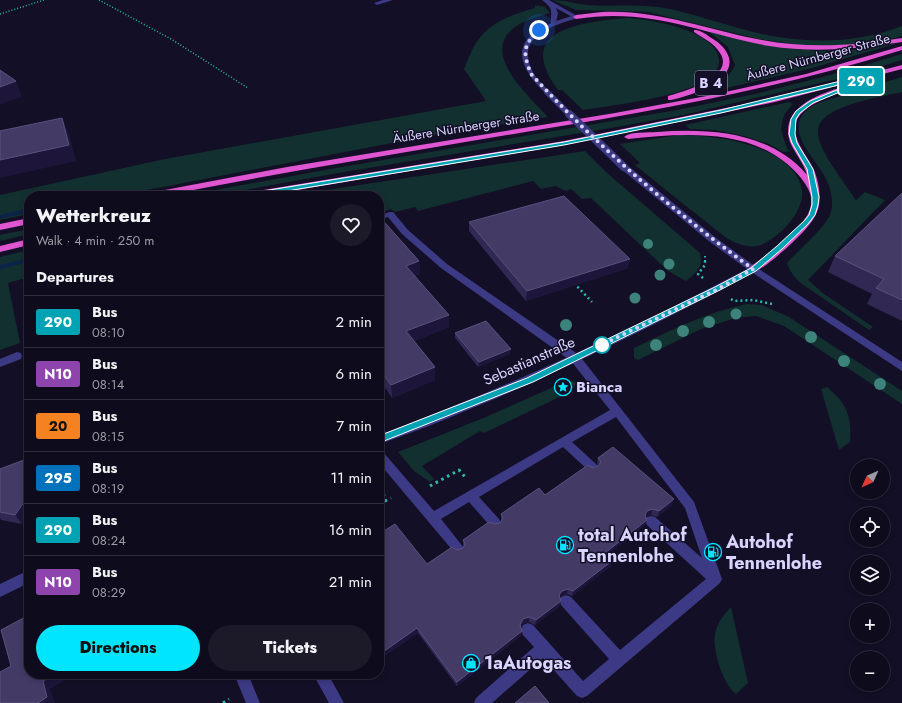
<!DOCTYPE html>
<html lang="en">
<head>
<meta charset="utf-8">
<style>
	:root { --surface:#0e0b1c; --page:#1c1929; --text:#f1f3f6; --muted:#9b9ba3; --line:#2e2b3b; --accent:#00e5ff }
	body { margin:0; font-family:Jost,sans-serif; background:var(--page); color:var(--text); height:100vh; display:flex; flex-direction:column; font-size:15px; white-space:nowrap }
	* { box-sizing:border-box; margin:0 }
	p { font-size:13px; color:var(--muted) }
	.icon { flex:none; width:22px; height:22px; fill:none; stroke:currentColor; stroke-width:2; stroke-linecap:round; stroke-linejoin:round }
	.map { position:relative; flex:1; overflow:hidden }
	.side { position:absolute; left:24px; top:191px; width:360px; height:488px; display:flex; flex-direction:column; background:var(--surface); border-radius:16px; box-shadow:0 2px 6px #0003,0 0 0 1px var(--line) }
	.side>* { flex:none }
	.badge { padding:0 8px; border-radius:3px; font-size:14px; line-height:26px }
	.needle { width:26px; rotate:225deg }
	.buttons { position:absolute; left:850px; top:459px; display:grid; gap:8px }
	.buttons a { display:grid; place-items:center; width:40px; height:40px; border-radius:50%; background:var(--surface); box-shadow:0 2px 6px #0003,0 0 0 1px var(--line); font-size:20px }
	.you { position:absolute; width:20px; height:20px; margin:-10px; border:3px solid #fff; border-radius:50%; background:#1a73e8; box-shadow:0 0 0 6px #1a73e833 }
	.map>.badge { position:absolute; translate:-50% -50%; box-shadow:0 0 0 2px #fff }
	h2 { padding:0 12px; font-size:15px; line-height:36px }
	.round { display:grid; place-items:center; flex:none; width:42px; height:42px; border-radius:21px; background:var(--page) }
	.head { display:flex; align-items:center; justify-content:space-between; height:68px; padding:0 12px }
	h1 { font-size:19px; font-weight:800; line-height:30px }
	.primary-button { display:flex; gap:8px; margin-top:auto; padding:8px 12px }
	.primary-button a { flex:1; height:46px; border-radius:24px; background:var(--accent); color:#111; font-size:16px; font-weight:800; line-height:46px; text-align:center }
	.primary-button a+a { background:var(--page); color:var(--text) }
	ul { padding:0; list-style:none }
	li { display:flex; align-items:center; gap:12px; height:52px; padding:0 12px; border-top:1px solid var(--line) }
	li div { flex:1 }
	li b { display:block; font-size:15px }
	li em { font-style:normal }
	li .badge { min-width:44px; font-weight:700; text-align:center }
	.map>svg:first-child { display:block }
</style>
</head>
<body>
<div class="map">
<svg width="902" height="703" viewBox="0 0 902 703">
	<rect width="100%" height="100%" fill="#130f26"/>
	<!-- green -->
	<path fill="#12302f" d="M 552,0 C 565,0 576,4 588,5 C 615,7 643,3 670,9 C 697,15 723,24 749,31 C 799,44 854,45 902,26 L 902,36 L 879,42 L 840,46 L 806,46 L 759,39 L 648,12 L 576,10 Z
		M 535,5 L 545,7 L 550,13 C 538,17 525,20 515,27 C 479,53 529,96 548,117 L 423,137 L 116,196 L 29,196 L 29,214 L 0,220 L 0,195 L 165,159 L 486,101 L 464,69 C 468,60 472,47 479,39 C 492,21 514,14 535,8 Z
		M 627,18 C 649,19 717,30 719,60 C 720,69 712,77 704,81 C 673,99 619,104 583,110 L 562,90 L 558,90 C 512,29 583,22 627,18 Z
		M 708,31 C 777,51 828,57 899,43 L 812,68 L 714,91 L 711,89 C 722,84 730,76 735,65 L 728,47 Z
		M 902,54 L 902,60 L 846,77 L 683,115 L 611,128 L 338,173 L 212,196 L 182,196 L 336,168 L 677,110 L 755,94 L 838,73 Z
		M 902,77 L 902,92 C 882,97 814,106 818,134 C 819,151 846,185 856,200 L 865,192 L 885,200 L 808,280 L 824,294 L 873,327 L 869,330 L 802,284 C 794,277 790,272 787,263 C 798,250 827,227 831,212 C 834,201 830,186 825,177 C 814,156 780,127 812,106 C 820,102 829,99 838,97 C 859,90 881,84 902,77 Z
		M 789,102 L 793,104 C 777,120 780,131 788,150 L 792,151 L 783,152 L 769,144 L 744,136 L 715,130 L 690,129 L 685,125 Z
		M 679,135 C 716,135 794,145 802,190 C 805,212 777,241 757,246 C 751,247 745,246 739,244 C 728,241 718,231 709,224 C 684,205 660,185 635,165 L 640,163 L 620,144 Z
		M 585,151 L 606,172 L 700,253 C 704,267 696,273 686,281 L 668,271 L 591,198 L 582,199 L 571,189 L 566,191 L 555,186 L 541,189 L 533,181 L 418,211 L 415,207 L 395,212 L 391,209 L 381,213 L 379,211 L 379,196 L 287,196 Z
		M 29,229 L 29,234 L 0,241 L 0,235 Z
		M 29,250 L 29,277 L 8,283 L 20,343 L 0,350 L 0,257 Z
		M 747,304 L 762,305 L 789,317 L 902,391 L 902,404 L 784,326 L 756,316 L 735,318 L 701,329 L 638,360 L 634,358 L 634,348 C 671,330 707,312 747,304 Z
		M 569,380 L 576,382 L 574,388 L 568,393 L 484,433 L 480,431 L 422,466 L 434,479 L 430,482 L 414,471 L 398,452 L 486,417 Z
		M 827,387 C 847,404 852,416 850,442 L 839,450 L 821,389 Z
		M 731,607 L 748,683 L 736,694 C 723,685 712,649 715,634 C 717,623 724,614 731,607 Z"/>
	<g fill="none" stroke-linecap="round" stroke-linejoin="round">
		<!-- stream -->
		<path fill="#0c2248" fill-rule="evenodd" d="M 99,193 L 101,194 L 101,196 L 91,196 Z
			M 29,208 L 29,212 L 0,219 L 0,215 Z
			M 29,258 L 29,262 L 0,269 L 0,265 Z"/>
		<!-- path-far3 -->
		<path stroke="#2fb8b0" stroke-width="1.5" stroke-dasharray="1 2" stroke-linecap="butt" d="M 99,0 L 171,39 L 248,88
			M 0,14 L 44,0"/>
		<!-- path-far2 -->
		<path stroke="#2fb8b0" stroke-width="2" stroke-dasharray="1.5 2.5" stroke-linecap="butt" d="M 705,256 L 705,262"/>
		<!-- path-far1 -->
		<path stroke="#2fb8b0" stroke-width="2.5" stroke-dasharray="2 3" stroke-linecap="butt" d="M 703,278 L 698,274 L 705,265 L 705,261
			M 574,283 L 592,302
			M 731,299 L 734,301 L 753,300 L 772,304"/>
		<!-- path -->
		<path stroke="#2fb8b0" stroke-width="3" stroke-dasharray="2.5 4" stroke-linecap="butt" d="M 430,486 L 459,470 L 466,478
			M 379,489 L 387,499
			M 379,504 L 391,498
			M 223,703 L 229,699"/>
		<!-- service -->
		<path fill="#3d3a85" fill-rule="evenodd" d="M 383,0 L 393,0 L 377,5 L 374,3 Z
			M 542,0 L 549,0 L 579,17 L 574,18 L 556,8 L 558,13 L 556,23 L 551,24 C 550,11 555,10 542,0 Z
			M 390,212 L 393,212 L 408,230 L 447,264 L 579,355 L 694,502 L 722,579 L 720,583 L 587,696 L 582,698 L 577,696 L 543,658 L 492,703 L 474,703 L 476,698 L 534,647 L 523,635 L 521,630 L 523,625 L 528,623 L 533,625 L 583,681 L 609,659 L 561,605 L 559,601 L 561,597 L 566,595 L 571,597 L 620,650 L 706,579 L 647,525 L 645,521 L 647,517 L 651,516 L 655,517 L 702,558 L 685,508 L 616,417 L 572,442 L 596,464 L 598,467 L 596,470 L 592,472 L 588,470 L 563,447 L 479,497 L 499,519 L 501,523 L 499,527 L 495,528 L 491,527 L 469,502 L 441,519 L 464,548 L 462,552 L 458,554 L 454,552 L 379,463 L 379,450 L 383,452 L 434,511 L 610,410 L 571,361 L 441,268 L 402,234 L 388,217 L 379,220 L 379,215 Z
			M 17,352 L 21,353 L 22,356 L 21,359 L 0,367 L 0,359 Z
			M 379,427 C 384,428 387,433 390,438 L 388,441 L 384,442 L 379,440 Z
			M 313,674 L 328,674 L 344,703 L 329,703 Z"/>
		<!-- minor -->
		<path fill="#3d3a85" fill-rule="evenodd" d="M 234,674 L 248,674 L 260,703 L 246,703 Z"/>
		<!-- tertiary -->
		<path fill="#3d3a85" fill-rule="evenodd" d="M 576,15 L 578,16 L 578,18 C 551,26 513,37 534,74 C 538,81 545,86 550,92 L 545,93 C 500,49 527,28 576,15 Z
			M 621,165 L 627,165 L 716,238 L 756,267 L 902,362 L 902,371 L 753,273 C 669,318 584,360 497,398 C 458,414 419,431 379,444 L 379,435 C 506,388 627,332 747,269 L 710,242 L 621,169 Z
			M 29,570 L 29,583 L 0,597 L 0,584 Z"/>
		<!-- trunk -->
		<path fill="#e055d1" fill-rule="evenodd" d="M 602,12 C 655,9 705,29 757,39 C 805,49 853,46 902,38 L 902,42 C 858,49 813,53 769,46 C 700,33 649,7 576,19 L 573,17 L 576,15 Z
			M 694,30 C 700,29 707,35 713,39 C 720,43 727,50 729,58 C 735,82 689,96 671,100 L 668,100 L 668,96 C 683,92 736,77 720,53 C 714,43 703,38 694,32 Z
			M 902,46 L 902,50 C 765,93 624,116 483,139 C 376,157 269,175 162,196 L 145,196 L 149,193 L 287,167 L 615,113 L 712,95 L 806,74 Z
			M 902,65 L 902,69 L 775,102 L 564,145 L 261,196 L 241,196 L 245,193 L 564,141 L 775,98 Z
			M 843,87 L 845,88 L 845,90 C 830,97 811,102 800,115 C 785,133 807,154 814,170 C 819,182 822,200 817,212 C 812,224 801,234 792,243 C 783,251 764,269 753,272 L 748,269 L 750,267 C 767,254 798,234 808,214 C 815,199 810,190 801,178 C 759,127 687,133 628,139 L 624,137 C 631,131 648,133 657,132 C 710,128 771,132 807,175 C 804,163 795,154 790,142 C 779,109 817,94 843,87 Z
			M 29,218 L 29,224 L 0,230 L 0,224 Z
			M 29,239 L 29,245 L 0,252 L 0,246 Z"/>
		<!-- tertiary-bridge-far1 -->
		<path stroke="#3d3a85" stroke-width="6" d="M 547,92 L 570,115"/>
		<!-- tertiary-bridge -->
		<path stroke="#3d3a85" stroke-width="8" d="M 569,114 L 624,167"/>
	</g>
	<!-- trees -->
	<g fill="#3d827b">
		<circle cx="648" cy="244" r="5"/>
		<circle cx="669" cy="264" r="5.5"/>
		<circle cx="660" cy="275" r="5.5"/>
		<circle cx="635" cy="298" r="5.5"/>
		<circle cx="736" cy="314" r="5.5"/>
		<circle cx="709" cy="322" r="6"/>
		<circle cx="566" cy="325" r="6"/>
		<circle cx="683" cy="331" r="6"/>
		<circle cx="811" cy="337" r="6"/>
		<circle cx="656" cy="345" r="6"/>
		<circle cx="844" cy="361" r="6"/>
		<circle cx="880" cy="384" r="6"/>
	</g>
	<!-- wall -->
	<path fill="#312854" d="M 902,193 L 902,321 L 867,304 L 872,294 L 828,272 L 835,256 Z
		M 379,216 L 419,261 L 420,274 L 415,276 L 449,327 L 414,341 L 435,367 L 435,380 L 392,398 L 379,379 Z
		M 469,222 L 628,268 L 526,301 L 469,231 Z
		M 455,333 L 510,354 L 478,367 L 455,338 Z
		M 29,458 L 29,514 L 22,524 L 1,520 L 0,518 L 0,469 Z
		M 598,458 L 672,505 L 657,517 L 651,515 L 646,516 L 647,520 L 645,525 L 607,555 L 611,566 L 572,596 L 567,594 L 560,596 L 559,597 L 561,601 L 560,606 L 535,625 L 529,622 L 522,624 L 521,627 L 522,635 L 457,686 L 418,633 L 383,657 L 379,650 L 379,534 L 427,564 L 463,548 L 464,546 L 463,545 L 463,540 L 495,524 L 500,523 L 501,521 L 501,514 L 545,495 L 593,468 L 598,466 L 597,463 Z"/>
	<!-- shaded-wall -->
	<path fill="#1d163a" d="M 16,81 L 22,97 L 0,104 L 0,87 Z
		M 62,118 L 69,134 L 76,161 L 0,178 L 0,160 Z
		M 630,259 L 628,268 L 526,301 L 527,291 Z
		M 419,261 L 420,274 L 407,279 L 406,266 Z
		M 449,315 L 449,327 L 407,344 L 406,331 Z
		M 511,349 L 510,354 L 478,367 L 479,362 Z
		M 435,367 L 435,380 L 392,398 L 391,385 Z
		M 674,499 L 672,505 L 657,517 L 659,511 Z
		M 29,500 L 29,514 L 22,524 L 15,515 L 24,502 Z
		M 653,509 L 651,515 L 646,516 L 645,515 L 647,511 Z
		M 647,520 L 645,525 L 603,558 L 605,553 Z
		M 612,561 L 611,566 L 572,596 L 573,591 Z
		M 568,589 L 567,594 L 560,596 L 558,600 L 559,595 L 562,591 Z
		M 561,601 L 560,606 L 535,625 L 536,620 Z
		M 529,617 L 529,622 L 522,624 L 520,629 L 520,625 L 523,619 Z
		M 417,628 L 418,633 L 383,657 L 383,652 Z
		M 522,631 L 522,635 L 457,686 L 457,682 Z
		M 55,674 L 76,674 L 50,689 L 55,703 L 38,703 L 43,681 Z"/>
	<!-- building -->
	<path fill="#433a66" stroke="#5a527e" d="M 0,70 L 16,81 L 0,87 Z
		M 62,118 L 69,145 L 0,160 L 0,131 Z
		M 902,193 L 902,300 L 876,288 L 884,279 L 835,256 Z
		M 564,196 L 630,259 L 527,291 L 469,222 Z
		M 379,216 L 419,261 L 406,266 L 449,315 L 406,331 L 435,367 L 391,385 L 379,368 Z
		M 486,321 L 511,349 L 479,362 L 455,333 Z
		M 613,447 L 674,499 L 659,511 L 653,509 L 647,511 L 645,515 L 647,520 L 605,553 L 612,561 L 573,591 L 568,589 L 562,591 L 559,595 L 561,601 L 536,620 L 529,617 L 523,619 L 520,625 L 522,631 L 457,682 L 417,628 L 383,652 L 379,647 L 379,534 L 395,524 L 427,564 L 452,547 L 457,550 L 463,548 L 465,544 L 463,540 L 489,522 L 495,524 L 500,523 L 503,518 L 501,514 L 539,488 L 545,495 L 588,465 L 593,468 L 598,466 L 601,462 L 598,458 Z
		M 29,458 L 29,500 L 24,502 L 15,515 L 0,512 L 0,469 Z
		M 29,615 L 29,674 L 55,674 L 43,681 L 47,697 L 38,703 L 0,703 L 0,672 L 11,666 L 1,630 Z
		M 535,686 L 549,703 L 515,703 Z"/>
	<!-- line -->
	<path fill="#00a3b4" stroke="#fff" d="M 882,71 L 884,74 L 813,103 L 800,113 L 796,119 L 795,134 L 797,143 L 813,169 L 819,197 L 818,205 L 815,215 L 808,224 L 782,249 L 756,271 L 720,290 L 533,382 L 379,443 L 376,442 L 375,440 L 376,437 L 527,378 L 715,287 L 751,268 L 777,246 L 804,221 L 809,215 L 812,205 L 812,197 L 807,169 L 792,143 L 789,134 L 791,119 L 796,111 L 810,101 L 864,79 L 721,113 L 564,145 L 245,198 L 242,196 L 245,194 L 564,142 L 721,110 Z"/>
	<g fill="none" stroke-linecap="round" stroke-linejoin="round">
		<!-- walk -->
		<path stroke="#d9d4ff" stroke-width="4" stroke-dasharray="0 7.2" d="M 539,30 C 522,46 523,53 531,74 C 598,147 673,211 753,269 L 718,289 L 597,347 L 602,345"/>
	</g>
	<!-- icons -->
	<defs>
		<g id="sight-ring" transform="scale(0.9)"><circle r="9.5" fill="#130f26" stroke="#00e5ff" stroke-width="1.5"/><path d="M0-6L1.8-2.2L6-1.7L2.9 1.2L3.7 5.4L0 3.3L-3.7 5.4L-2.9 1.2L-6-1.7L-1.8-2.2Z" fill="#00e5ff"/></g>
		<g id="fuel-ring" transform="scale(0.9)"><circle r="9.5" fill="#130f26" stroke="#00e5ff" stroke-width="1.5"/><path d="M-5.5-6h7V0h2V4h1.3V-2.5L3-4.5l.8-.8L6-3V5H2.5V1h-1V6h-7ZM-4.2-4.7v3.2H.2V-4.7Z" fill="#00e5ff"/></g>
		<g id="shop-ring" transform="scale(0.9)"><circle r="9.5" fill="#130f26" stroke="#00e5ff" stroke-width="1.5"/><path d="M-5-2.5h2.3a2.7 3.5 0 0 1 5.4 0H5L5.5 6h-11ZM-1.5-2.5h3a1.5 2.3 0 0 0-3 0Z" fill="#00e5ff"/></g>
	</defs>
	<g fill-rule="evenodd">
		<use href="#sight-ring" x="563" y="387"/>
		<use href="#fuel-ring" x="565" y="545"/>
		<use href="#fuel-ring" x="713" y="552"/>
		<use href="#shop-ring" x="471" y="663"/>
	</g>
	<!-- markers -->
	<circle fill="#fff" stroke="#00a3b4" stroke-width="2" cx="602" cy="345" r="8"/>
	<g text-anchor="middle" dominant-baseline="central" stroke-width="3" stroke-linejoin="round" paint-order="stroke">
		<!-- far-street labels -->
		<g font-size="13" fill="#d9d4ff" stroke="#130f26">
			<text transform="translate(818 57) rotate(-15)">Äußere Nürnberger Straße</text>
			<text transform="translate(466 127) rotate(-9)">Äußere Nürnberger Straße</text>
		</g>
		<!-- shield labels -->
		<rect fill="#130f26" stroke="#9e99be" stroke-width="1" x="695" y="71" width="32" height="24" rx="3"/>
		<g font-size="14" font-weight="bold" fill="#d9d4ff">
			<text x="711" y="83">B 4</text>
		</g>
		<!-- street labels -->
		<g font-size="15" fill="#d9d4ff" stroke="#130f26">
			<text transform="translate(529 361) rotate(-24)">Sebastianstraße</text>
		</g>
		<!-- poi labels -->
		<g font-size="15" font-weight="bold" fill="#d9d4ff" stroke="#130f26" text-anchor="start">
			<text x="576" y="387">Bianca</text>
		</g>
		<!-- near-poi labels -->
		<g font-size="18" font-weight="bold" fill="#d9d4ff" stroke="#130f26" text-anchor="start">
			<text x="578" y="535">total Autohof<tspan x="578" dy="21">Tennenlohe</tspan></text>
			<text x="726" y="542">Autohof<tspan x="726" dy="21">Tennenlohe</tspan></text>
			<text x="484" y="663">1aAutogas</text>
		</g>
	</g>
</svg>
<div class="buttons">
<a><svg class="needle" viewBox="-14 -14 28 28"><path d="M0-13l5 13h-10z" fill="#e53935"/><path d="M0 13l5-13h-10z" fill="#9b9ba3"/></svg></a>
<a><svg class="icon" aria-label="locate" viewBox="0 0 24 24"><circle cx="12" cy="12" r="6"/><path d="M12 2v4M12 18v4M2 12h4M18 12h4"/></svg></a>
<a><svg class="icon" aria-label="layers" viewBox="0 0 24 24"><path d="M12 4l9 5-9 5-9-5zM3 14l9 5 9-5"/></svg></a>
<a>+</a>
<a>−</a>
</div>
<div class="you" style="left:539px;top:30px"></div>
<b class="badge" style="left:861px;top:81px;background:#00a3b4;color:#fff">290</b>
<section class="side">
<div class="head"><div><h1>Wetterkreuz</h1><p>Walk · 4 min · 250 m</p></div><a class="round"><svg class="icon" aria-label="heart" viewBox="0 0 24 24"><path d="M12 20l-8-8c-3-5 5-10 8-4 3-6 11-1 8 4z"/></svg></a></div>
<h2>Departures</h2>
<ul>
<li><span class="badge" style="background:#00a3b4;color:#fff">290</span><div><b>Bus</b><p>08:10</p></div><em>2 min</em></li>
<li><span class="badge" style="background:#8e44ad;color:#fff">N10</span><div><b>Bus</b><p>08:14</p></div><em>6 min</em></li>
<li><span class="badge" style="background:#f58220;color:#111">20</span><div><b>Bus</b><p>08:15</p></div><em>7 min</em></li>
<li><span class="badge" style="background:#0072bc;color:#fff">295</span><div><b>Bus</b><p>08:19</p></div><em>11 min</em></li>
<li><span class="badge" style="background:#00a3b4;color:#fff">290</span><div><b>Bus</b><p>08:24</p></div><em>16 min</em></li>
<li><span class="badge" style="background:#8e44ad;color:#fff">N10</span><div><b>Bus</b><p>08:29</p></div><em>21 min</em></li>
</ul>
<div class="primary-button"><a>Directions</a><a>Tickets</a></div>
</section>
</div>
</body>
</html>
